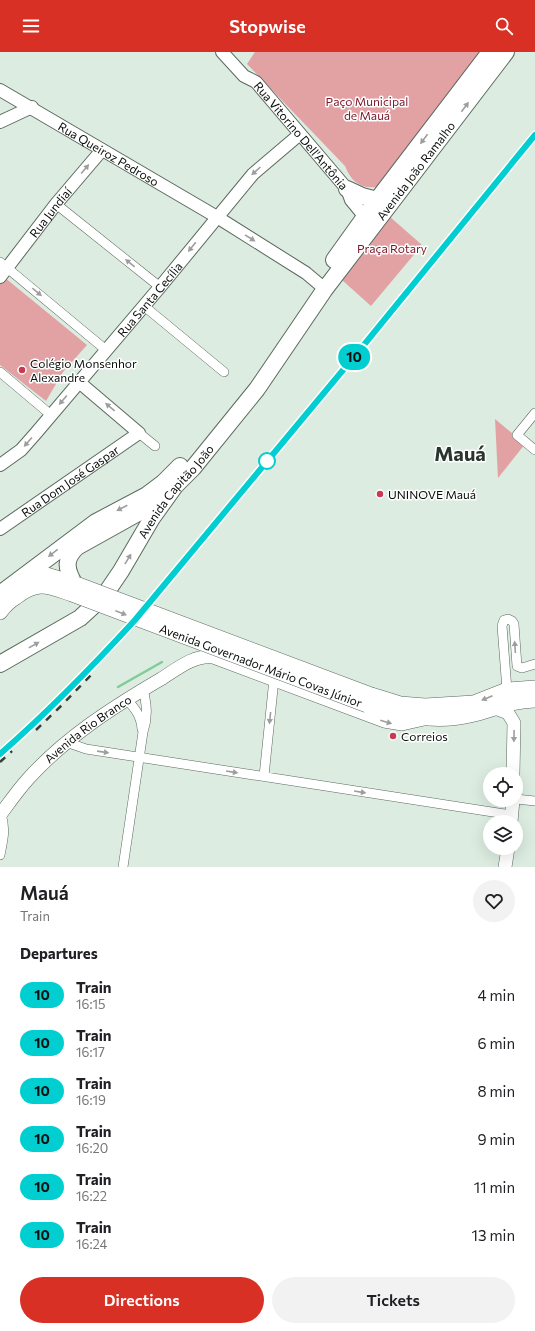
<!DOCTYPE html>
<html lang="en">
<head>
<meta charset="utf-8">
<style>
	:root { --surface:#fff; --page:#f2f2f2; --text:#202124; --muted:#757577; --accent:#d93025 }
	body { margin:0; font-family:Commissioner,sans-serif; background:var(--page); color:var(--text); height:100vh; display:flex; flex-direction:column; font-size:15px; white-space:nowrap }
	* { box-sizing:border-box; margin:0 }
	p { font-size:13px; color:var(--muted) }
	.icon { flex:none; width:22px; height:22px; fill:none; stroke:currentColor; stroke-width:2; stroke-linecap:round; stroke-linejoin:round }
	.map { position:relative; height:815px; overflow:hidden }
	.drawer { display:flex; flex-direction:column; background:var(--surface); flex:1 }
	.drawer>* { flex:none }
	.badge { padding:0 8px; border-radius:13px; font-size:14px; line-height:26px }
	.controls { position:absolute; left:483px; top:715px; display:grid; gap:8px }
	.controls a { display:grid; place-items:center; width:40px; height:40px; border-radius:50%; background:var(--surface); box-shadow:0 4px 16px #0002; font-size:20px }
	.map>.badge { position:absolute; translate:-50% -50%; box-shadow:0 0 0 2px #fff }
	h2 { padding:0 20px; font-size:15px; line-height:36px }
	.round { display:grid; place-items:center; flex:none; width:42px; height:42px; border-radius:21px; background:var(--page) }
	.headline { display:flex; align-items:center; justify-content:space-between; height:68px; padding:0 20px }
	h1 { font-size:19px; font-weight:600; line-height:30px }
	.cta { display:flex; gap:8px; margin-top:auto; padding:8px 20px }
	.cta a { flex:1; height:46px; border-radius:24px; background:var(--accent); color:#fff; font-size:16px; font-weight:600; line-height:46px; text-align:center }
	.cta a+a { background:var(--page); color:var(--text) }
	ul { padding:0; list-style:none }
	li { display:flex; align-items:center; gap:12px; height:48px; padding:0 20px }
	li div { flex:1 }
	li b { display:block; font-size:15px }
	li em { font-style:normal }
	li .badge { min-width:44px; font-weight:700; text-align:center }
	header { display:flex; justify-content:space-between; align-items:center; height:52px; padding:0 20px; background:var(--accent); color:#fff; font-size:18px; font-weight:600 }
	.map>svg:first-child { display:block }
</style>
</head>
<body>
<header><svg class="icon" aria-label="menu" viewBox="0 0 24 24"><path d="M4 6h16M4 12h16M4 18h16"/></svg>Stopwise<svg class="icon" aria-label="search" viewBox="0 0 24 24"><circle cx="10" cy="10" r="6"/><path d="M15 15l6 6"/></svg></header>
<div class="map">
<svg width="535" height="815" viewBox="0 0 535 815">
	<rect width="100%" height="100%" fill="#dcece0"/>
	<!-- green -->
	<path fill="#e2a2a4" d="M 255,0 L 481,0 L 376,135 C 360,137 351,129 345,114 L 247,12 Z
		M 389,164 L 422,193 L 371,254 L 342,228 Z
		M 4,225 L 87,293 L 63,320 L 46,349 L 0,313 L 0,230 Z
		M 495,367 L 525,392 L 498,426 Z"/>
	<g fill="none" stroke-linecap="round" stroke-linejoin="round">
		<!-- stream -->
		<path stroke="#81cb99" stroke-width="2.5" d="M 118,635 L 162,610"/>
		<!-- minor casing -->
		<g stroke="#5b695f" stroke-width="10">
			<path id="minor" d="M 56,152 L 160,235
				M 0,210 L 106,298
				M 144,254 L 224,320
				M 0,320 L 51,363
				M 535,361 L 517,383 L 535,398
				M 139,381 L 155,394
				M 507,638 L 502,574 L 504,568 L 508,567 L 512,569 L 514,572 L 517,614 L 522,616 L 535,612
				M 126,647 C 135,656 141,664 142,677
				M 66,690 L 86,697 L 512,763
				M 264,724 L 274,627
				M 516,747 L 535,749
				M 0,803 C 3,788 6,777 1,762
				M 123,815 L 143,680 C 148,665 147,653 143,637"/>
		</g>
		<!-- tertiary casing -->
		<g stroke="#5b695f" stroke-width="14">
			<g id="tertiary">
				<path id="s1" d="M 222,0 L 244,24 L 256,30 L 347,137 L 351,148 L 369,170"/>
				<path id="s2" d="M 0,38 L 217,165 L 306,221 L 325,237"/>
				<path d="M 0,70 L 32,55"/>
				<path id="s3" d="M 0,225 L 56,152 L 102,98"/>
				<path id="s4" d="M 0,413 L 21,398 L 36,381 L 160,235 L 253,122 L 300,82"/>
				<path id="s5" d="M 0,477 L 139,381 L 79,330"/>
			</g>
		</g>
		<!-- secondary casing -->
		<g stroke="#5b695f" stroke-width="14">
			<g id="secondary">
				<path d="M 495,656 L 508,661 L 514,671 L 513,722"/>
				<path id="s6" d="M 0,763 C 9,751 18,738 28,727 C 66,685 113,655 161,627 C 177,617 193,603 213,605 L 384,669 L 402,672 L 424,667"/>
				<path d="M 511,770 L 513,748"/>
				<path d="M 505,815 L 508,796"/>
			</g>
		</g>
		<!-- primary casing -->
		<g stroke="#5b695f" stroke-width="16">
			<path id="primary" d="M 25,523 L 43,522 L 76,532
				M 0,560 C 5,553 9,549 16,545 C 38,528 48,534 72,542
				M 371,643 L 400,652 L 425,654 L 474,651 L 507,638 L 535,636
				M 367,653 C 398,664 437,671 470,663 C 492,658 512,648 535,648"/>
		</g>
		<!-- trunk casing -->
		<g stroke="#5b695f" stroke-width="18">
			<g id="trunk">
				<path d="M 347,137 L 362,144 L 377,148"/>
				<path d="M 334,208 L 377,148 L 490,0"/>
				<path d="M 74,531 C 66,517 64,507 77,495 L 138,461 L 161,445"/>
				<path d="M 0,542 L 96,470 L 147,443 L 163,431 L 180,414"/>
				<path id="s7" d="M 0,612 L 80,566 L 104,544 L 121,519 L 152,466 L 175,434 L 193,416 L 257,337 L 325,237 L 506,0"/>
			</g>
		</g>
		<!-- minor -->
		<use href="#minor" stroke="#fff" stroke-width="9"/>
		<!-- tertiary -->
		<use href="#tertiary" stroke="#fff" stroke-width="12"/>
		<!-- secondary -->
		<use href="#secondary" stroke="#fff" stroke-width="13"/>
		<!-- primary -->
		<use href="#primary" stroke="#fff" stroke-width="15"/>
		<!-- trunk -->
		<use href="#trunk" stroke="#fff" stroke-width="16"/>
		<!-- rail -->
		<path stroke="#373f3a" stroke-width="2.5" stroke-dasharray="7 7" stroke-linecap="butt" d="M 36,678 L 62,653 L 91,623
			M 0,702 C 48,660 92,615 135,568 L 363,294 L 535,83
			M 0,710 L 12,699"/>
		<!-- primary-bridge casing -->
		<g stroke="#5b695f" stroke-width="16" stroke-linecap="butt">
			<g id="primary-bridge">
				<path d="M 76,532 L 371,643"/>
				<path id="s8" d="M 72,542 L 367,653"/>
			</g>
		</g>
		<!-- primary-bridge -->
		<use href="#primary-bridge" stroke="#fff" stroke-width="15"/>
	</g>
	<!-- one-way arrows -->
	<defs><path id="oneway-solid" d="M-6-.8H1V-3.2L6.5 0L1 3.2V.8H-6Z"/></defs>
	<g fill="#9c9f9d">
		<use href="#oneway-solid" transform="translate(465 55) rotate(-53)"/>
		<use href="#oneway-solid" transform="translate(424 87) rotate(127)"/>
		<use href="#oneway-solid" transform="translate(85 117) rotate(-50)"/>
		<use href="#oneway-solid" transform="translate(256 119) rotate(138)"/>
		<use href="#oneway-solid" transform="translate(250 186) rotate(32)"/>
		<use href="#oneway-solid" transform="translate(192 195) rotate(129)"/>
		<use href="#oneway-solid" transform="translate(130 211) rotate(-141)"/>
		<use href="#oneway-solid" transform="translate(37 240) rotate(40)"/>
		<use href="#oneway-solid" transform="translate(63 348) rotate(130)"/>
		<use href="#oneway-solid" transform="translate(110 355) rotate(-140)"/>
		<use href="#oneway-solid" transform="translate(28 390) rotate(131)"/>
		<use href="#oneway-solid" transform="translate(122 456) rotate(153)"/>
		<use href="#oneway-solid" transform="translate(53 501) rotate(142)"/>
		<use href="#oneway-solid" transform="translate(128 507) rotate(-59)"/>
		<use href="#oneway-solid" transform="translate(121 561) rotate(21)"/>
		<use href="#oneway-solid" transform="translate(34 593) rotate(-29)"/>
		<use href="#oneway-solid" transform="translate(515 595) rotate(-94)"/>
		<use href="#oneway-solid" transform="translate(487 646) rotate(157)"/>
		<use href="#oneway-solid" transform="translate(270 666) rotate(96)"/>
		<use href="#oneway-solid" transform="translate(386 670) rotate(16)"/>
		<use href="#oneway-solid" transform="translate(514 684) rotate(91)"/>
		<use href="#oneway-solid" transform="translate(103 700) rotate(8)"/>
		<use href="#oneway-solid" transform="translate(232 720) rotate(9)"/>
		<use href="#oneway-solid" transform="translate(360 740) rotate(9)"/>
	</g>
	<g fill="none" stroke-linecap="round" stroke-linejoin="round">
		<!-- line casing -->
		<g stroke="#fff" stroke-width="9">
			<path id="line" d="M 0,702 C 48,660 92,615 135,568 L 363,294 L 535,83"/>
		</g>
		<!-- line -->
		<use href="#line" stroke="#00ced1" stroke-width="6"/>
	</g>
	<!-- markers -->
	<g fill="#c93950" stroke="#fff" stroke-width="1.5">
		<circle cx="22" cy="318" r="4"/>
		<circle cx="380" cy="442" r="4"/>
		<circle cx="393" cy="684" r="4"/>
	</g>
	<circle fill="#fff" stroke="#00ced1" stroke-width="2" cx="267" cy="409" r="8"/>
	<g text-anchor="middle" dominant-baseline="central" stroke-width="3" stroke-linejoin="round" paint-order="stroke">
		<!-- park labels -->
		<g font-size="12" fill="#791528" stroke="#fff">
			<text x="367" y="49">Paço Municipal<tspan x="367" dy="14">de Mauá</tspan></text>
			<text x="392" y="196">Praça Rotary</text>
		</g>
		<!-- street labels -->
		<g font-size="12" fill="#080e0a" stroke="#fff">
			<text stroke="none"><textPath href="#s1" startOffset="116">Rua Vitorino Dell'Antônia</textPath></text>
			<text stroke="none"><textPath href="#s2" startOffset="126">Rua Queiroz Pedroso</textPath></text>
			<text stroke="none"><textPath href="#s7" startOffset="653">Avenida João Ramalho</textPath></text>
			<text stroke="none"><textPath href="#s3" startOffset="82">Rua Jundiaí</textPath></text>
			<text stroke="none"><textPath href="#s4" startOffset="224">Rua Santa Cecília</textPath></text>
			<text stroke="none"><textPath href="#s5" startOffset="85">Rua Dom José Gaspar</textPath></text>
			<text stroke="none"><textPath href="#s7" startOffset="252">Avenida Capitão João</textPath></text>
			<text stroke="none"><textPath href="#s8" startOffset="202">Avenida Governador Mário Covas Júnior</textPath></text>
			<text stroke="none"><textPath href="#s6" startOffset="124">Avenida Rio Branco</textPath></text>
		</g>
		<!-- poi labels -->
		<g font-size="12" fill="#080e0a" stroke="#fff" text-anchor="start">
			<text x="30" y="311">Colégio Monsenhor<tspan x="30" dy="14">Alexandre</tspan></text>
			<text x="388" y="442">UNINOVE Mauá</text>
			<text x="401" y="684">Correios</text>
		</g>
		<!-- town labels -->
		<g font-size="20" font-weight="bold" fill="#2a362d" stroke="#fff">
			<text x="460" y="401">Mauá</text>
		</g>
	</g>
</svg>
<div class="controls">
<a><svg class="icon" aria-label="locate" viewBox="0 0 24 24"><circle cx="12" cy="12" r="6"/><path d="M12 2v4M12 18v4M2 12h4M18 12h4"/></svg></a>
<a><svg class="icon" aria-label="layers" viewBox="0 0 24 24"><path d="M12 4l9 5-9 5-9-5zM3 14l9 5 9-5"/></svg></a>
</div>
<b class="badge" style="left:354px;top:305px;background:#00ced1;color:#111">10</b>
</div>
<section class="drawer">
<div class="headline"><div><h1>Mauá</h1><p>Train</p></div><a class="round"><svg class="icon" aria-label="heart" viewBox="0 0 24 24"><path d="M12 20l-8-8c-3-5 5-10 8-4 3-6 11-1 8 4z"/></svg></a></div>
<h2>Departures</h2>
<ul>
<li><span class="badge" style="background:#00ced1;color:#111">10</span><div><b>Train</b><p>16:15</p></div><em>4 min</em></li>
<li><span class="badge" style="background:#00ced1;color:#111">10</span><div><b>Train</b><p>16:17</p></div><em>6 min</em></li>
<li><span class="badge" style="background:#00ced1;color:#111">10</span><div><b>Train</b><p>16:19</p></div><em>8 min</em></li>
<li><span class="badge" style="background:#00ced1;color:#111">10</span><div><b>Train</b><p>16:20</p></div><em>9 min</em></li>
<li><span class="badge" style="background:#00ced1;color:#111">10</span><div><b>Train</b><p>16:22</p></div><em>11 min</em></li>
<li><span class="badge" style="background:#00ced1;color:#111">10</span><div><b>Train</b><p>16:24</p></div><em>13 min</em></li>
</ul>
<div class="cta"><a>Directions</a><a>Tickets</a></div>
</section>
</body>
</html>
